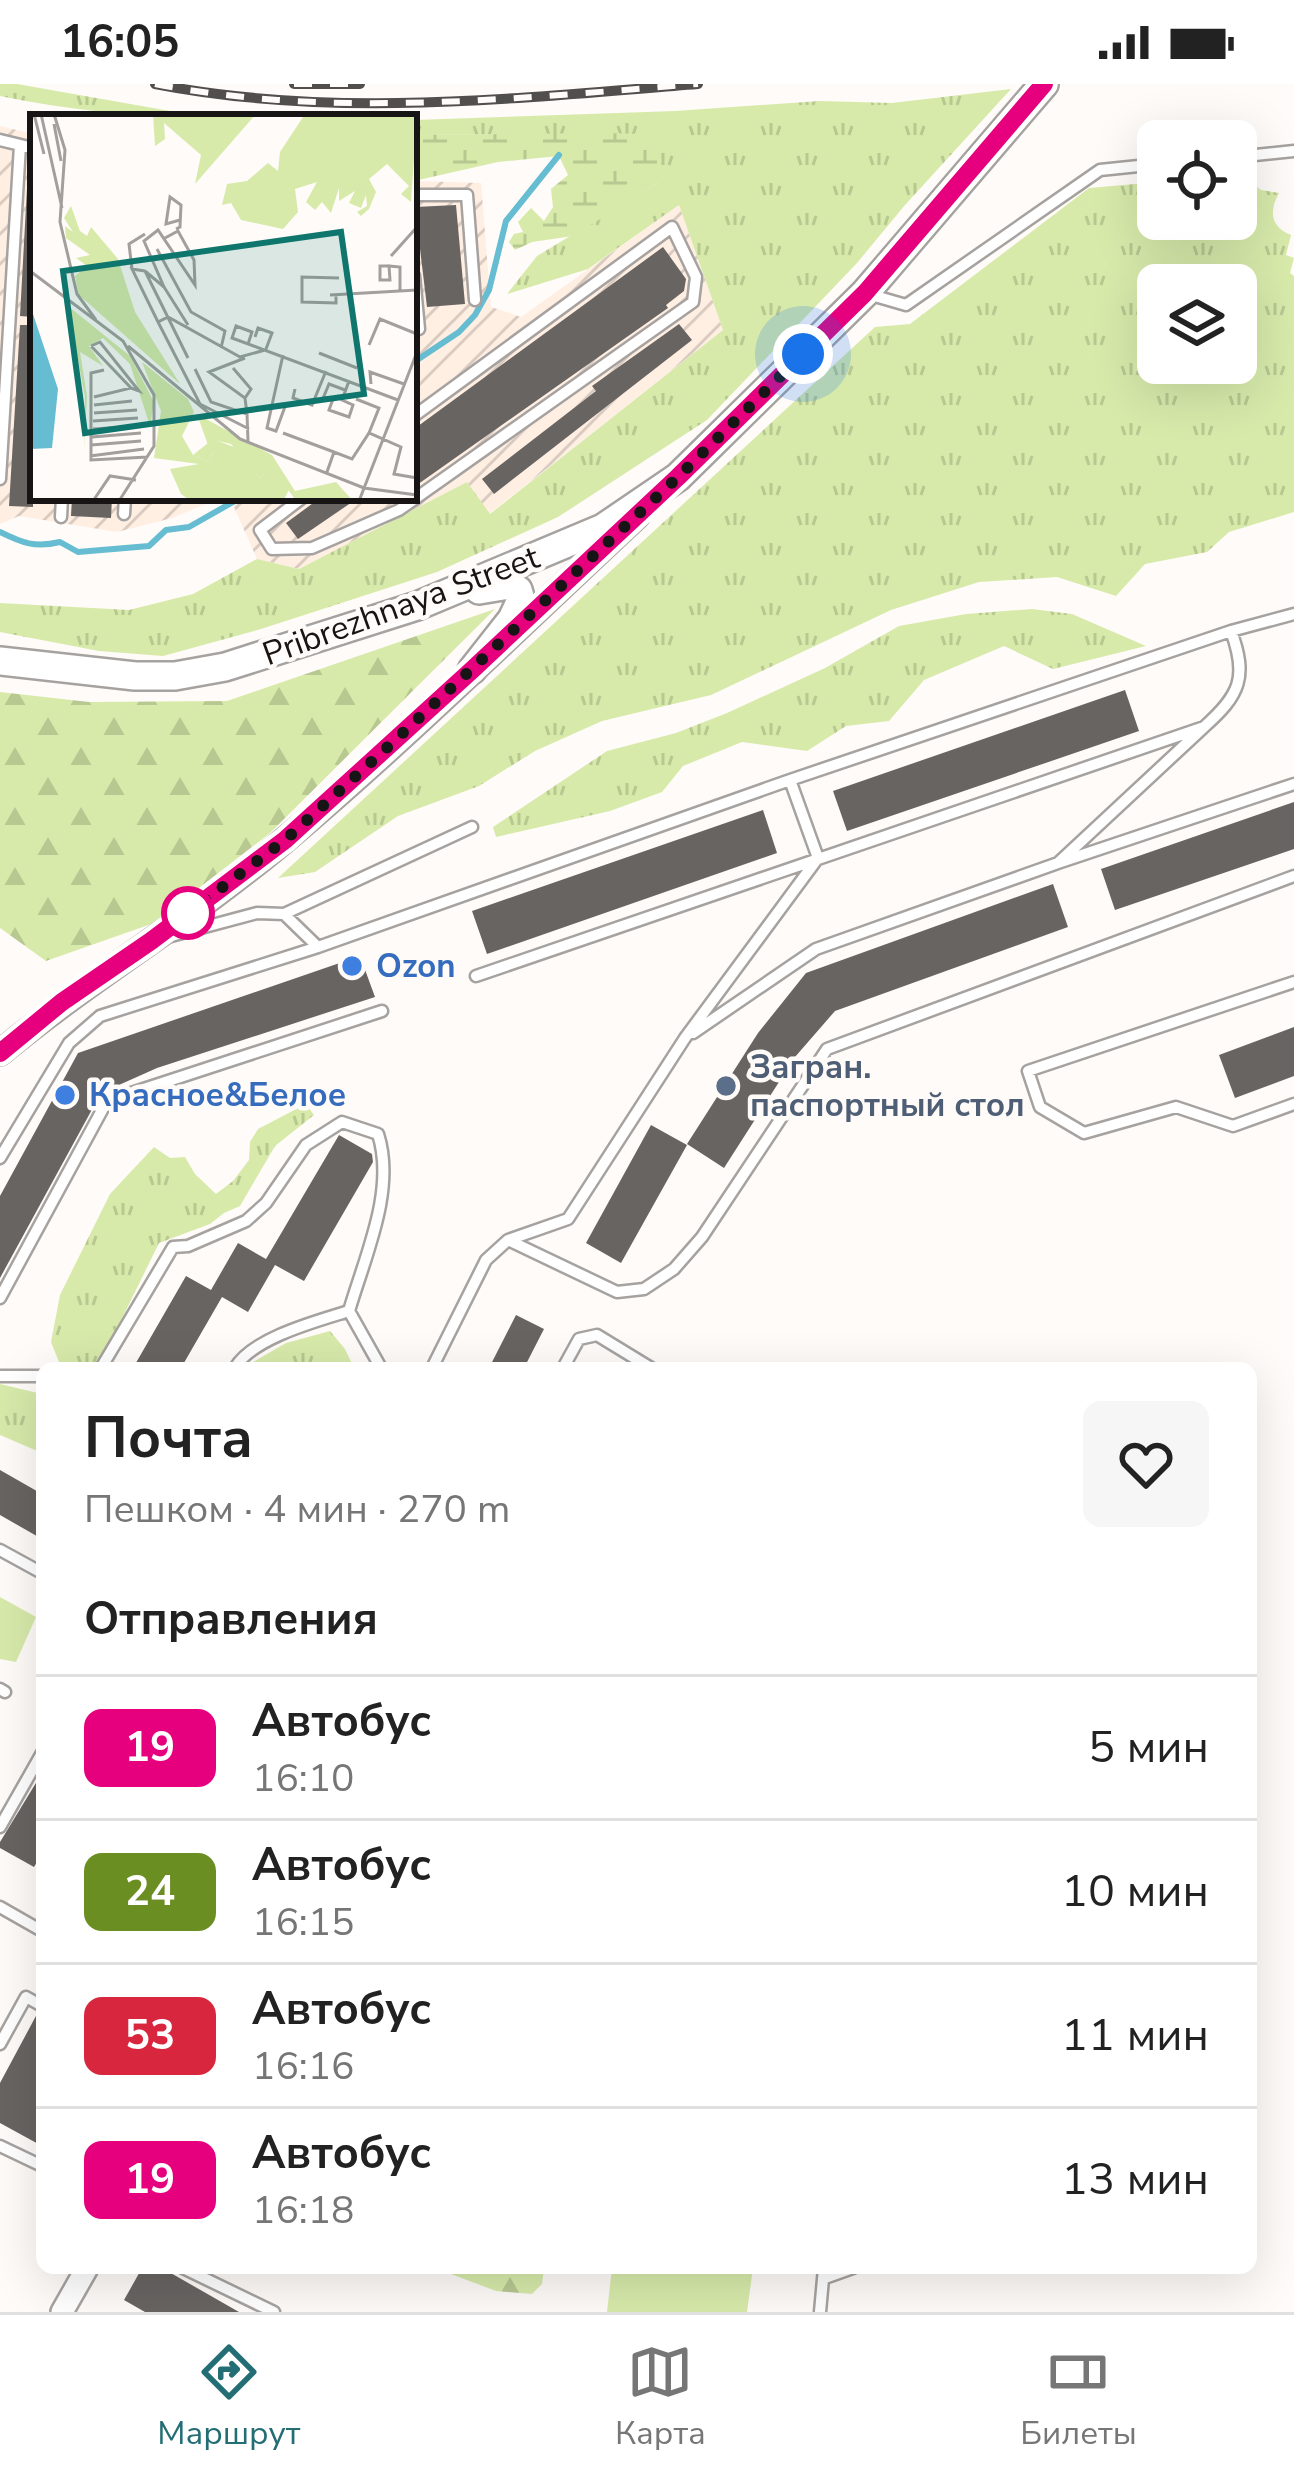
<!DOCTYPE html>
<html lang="ru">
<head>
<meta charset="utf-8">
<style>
	:root { --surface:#fff; --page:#f6f6f6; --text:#222; --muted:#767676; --line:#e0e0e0; --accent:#236e74 }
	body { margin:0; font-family:"Nunito Sans",sans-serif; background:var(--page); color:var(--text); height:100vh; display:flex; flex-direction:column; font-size:45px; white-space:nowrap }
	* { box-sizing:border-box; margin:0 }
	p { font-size:39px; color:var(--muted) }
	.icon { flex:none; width:66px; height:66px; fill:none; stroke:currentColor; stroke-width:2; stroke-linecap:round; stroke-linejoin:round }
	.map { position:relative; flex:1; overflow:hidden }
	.details { position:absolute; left:36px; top:1278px; width:1221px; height:912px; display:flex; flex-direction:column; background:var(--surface); border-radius:18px; box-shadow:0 12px 48px #0002 }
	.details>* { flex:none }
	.badge { padding:0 24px; border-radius:18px; font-size:42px; line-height:78px }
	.fabs { position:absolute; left:1137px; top:36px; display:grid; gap:24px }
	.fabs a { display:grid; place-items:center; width:120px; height:120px; border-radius:18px; background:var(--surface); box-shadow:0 12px 48px #0002; font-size:60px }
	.you { position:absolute; width:60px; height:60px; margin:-30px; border:9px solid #fff; border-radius:50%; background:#1a73e8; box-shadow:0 0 0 18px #1a73e833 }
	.map>.badge { position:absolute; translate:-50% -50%; box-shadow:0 0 0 6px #fff }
	h2 { padding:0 48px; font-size:45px; line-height:108px }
	.round { display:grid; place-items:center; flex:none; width:126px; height:126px; border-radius:18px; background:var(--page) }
	.head { display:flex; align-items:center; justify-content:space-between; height:204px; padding:0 48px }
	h1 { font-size:57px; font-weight:700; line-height:90px }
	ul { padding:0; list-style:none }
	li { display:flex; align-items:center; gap:36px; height:144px; padding:0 48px; border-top:3px solid var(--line) }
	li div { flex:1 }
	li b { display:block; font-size:45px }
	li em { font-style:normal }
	li .badge { min-width:132px; font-weight:700; text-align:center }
	.status { display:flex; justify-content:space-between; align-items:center; height:84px; padding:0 60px; background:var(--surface); direction:ltr }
	.status svg { height:33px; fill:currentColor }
	.dock { display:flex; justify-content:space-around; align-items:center; height:168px; border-top:3px solid var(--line); background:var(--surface); font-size:33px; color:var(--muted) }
	.dock a { display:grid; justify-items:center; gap:6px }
	.dock .on { color:var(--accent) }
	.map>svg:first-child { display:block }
</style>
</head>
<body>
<div class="status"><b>16:05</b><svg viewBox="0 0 49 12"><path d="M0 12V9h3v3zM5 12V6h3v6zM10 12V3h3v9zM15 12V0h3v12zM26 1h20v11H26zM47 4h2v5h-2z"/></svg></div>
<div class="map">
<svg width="1294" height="2228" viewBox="0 0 1294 2228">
	<defs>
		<pattern id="industrial-furrows" width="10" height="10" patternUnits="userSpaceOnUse" patternTransform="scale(3)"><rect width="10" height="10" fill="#ffeee2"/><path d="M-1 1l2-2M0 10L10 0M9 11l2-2" fill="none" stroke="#dacbc1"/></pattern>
		<pattern id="grass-tufts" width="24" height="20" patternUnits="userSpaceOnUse" patternTransform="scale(3)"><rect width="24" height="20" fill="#d7eaaa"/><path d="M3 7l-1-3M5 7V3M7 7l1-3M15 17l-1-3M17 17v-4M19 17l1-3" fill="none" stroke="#b8c891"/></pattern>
		<pattern id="forest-firs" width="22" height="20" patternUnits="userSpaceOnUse" patternTransform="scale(3)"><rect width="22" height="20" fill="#d7eaaa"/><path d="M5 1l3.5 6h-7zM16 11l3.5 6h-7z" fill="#b8c891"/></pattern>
		<pattern id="wetland-marsh" width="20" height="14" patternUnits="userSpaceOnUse" patternTransform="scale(3)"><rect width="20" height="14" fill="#d7eaaa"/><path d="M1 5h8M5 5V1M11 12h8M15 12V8" fill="none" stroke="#b8c891"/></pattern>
	</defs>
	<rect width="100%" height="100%" fill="#fffbf8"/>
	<!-- industrial -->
	<path fill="url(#industrial-furrows)" d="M 0,42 L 33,50 L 33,414 L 220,414 L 172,434 L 117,448 L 19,432 L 0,440 Z
		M 414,97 L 481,99 L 491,223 L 521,233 L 679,121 L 723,246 L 489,430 L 467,398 L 299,485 L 257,475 L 230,414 L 414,414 Z"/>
	<!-- grass -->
	<path fill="url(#grass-tufts)" fill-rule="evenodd" d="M 0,0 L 17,0 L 204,33 C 134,33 69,26 0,12 Z
		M 1011,5 L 905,121 L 857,179 L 707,336 L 558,433 L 437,488 L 261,545 L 163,572 L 99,567 L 0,548 L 0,519 L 129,526 L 193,510 L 257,475 L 299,485 L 467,398 L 490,430 L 723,246 L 679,121 L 588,185 L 507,210 L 537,172 L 658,99 L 646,50 L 414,51 L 414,36 L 675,27 L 820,17 L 892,19 Z
		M 1236,91 L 1242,91 L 1261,106 L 1279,109 C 1269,127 1270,143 1291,151 L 1286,171 L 1294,174 L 1290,189 L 1294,192 L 1294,428 L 1229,448 L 1207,468 L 1145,480 L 1116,512 L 1057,493 L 979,498 L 891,526 L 711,611 L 602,637 L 535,667 L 479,702 L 398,732 L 315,788 L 278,794 L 875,243 L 910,240 L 1089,104 L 1158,98 L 1158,135 L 1236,135 ZM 1236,201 L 1236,279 L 1158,279 L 1158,201 Z
		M 1032,525 L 1072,530 L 1146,562 L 1053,585 L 1004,562 L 924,596 L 889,637 L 846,642 L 807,667 L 742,658 L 683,682 L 662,708 L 610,727 L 496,753 L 493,743 L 607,667 L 676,649 L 727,629 L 825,584 L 899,542 L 966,530 Z
		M 306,1020 L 314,1031 L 275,1062 L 240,1122 L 224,1129 L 210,1140 L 159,1159 L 107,1265 L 93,1282 L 78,1283 L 59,1278 L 51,1258 L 60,1211 L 110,1110 L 154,1063 L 170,1074 L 185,1073 L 195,1090 L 216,1110 L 233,1097 L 249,1076 L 250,1058 L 258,1045 Z
		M 330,1247 L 345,1265 L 354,1284 L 243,1284 L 286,1259 Z
		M 0,1300 L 42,1310 L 42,1369 L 0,1351 Z"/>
	<!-- forest -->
	<path fill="url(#forest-firs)" d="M 495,525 L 270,749 L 154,839 L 46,877 L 0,844 L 0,608 L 89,618 L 227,617 Z
		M 435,2184 L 544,2184 L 542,2200 L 532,2210 L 496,2207 Z"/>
	<!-- wetland -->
	<path fill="url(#wetland-marsh)" d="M 603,49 L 646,50 L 661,79 L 658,99 L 573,152 L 532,158 L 515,166 L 509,158 L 514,150 L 523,148 L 518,138 L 531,124 L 544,137 L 553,123 L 551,105 L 568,91 L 559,72 L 498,78 L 414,97 L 414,51 Z"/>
	<!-- pitch -->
	<path fill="#d7eaaa" d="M 0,1513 L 36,1533 L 16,1578 L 0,1575 Z
		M 612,2184 L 753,2184 L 747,2228 L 607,2228 Z"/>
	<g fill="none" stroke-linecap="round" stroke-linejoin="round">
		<!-- stream -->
		<path stroke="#66bcd1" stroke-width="6" d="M 414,278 L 459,248 L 475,231 L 489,206 L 506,137 L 559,71
			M 0,448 C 22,459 35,464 60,458 L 78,468 L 149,462 L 166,446 L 189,443 L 240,414"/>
	</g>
	<!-- building -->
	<path fill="#686462" d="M 28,86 L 33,86 L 33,233 L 20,232 Z
		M 456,121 L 465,220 L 427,223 L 415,123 Z
		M 663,163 L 686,195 L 684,207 L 666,221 L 668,224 L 414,403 L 414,345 Z
		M 679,240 L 692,256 L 494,410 L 482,395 L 596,307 L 592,302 Z
		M 20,241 L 33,241 L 33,423 L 9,422 Z
		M 72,414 L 112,414 L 111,434 L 71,432 Z
		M 320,414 L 358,414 L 298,455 L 286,439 Z
		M 1125,606 L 1139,647 L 847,747 L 833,707 Z
		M 1294,718 L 1294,765 L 1115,826 L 1101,785 Z
		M 763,726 L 777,769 L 487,870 L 472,827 Z
		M 1053,800 L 1068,843 L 835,927 L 795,973 L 724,1084 L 687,1060 L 758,949 L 806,889 Z
		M 360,872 L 375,913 L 157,984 L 101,1009 L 0,1194 L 0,1112 L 78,969 Z
		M 1294,943 L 1294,992 L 1235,1014 L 1219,971 Z
		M 651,1041 L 687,1061 L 621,1179 L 586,1159 Z
		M 339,1051 L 372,1070 L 373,1078 L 304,1197 L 275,1181 L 248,1228 L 222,1213 L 181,1284 L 133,1284 L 186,1192 L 211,1206 L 238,1159 L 266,1175 Z
		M 516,1231 L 544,1245 L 524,1284 L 489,1284 Z
		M 0,1386 L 42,1410 L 42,1455 L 0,1431 Z
		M 42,1689 L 42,1770 L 34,1783 L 0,1764 L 0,1758 Z
		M 37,1930 L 42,1932 L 42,2062 L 0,2039 L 0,1999 Z
		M 142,2184 L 162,2184 L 239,2228 L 145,2228 L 124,2216 Z"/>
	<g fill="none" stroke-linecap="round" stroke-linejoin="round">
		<!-- service casing -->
		<g stroke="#a6a2a0" stroke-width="15">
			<path id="service" d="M 0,56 L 33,64
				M 1236,73 L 1294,67
				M 414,111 L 467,111 L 475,216
				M 414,192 L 419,245
				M 868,210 L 906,221 L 1100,86 L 1158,80
				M 0,395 L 20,61
				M 302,414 L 260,446 L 272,465 L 312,464 L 399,426 L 693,218 L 696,193 L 672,143 L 414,332
				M 124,430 L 125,414
				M 61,433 L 62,414
				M 1231,547 L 1294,530
				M 284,830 L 472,743
				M 171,852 L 257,829 L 284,830 L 318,863
				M 476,892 L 1204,643 L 1058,779 L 1294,700
				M 1294,898 L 1028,987 L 1040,1023 L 1084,1049 L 1176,1023 L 1233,1042 L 1294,1020
				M 693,949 L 816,865 L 1058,779
				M 0,1074 L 69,959 L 100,932 L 318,863 L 790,696
				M 508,1156 L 617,1208 L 644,1205 L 674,1185 L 702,1153 L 827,965 L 1294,792
				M 0,1214 L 107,1017 L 382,927
				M 101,1284 L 173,1163 L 188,1162 L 246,1137 L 266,1119 L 306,1061 L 342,1038 L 378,1050 C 396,1106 365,1172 349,1227 L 381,1284
				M 235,1284 C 252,1254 317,1237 349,1227
				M 432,1284 L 486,1176 L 508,1156 L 568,1135 L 685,954 L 818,774 L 790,696 L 1231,547 C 1248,593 1240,611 1204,643
				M 563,1284 L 579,1255 L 597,1251 L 651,1284
				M 0,1292 L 42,1292
				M 0,1466 L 42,1489
				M 0,1605 L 5,1608
				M 0,1743 L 42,1669
				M 0,1823 L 42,1847
				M 0,1960 L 26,1913 L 42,1922
				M 0,2062 L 42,2082
				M 183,2184 L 274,2228
				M 825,2194 L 853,2184
				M 820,2228 L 824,2184"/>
		</g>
		<!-- minor casing -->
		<g stroke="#a6a2a0" stroke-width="26">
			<path id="minor" d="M 62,2228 L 87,2184"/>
		</g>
		<!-- tertiary casing -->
		<g stroke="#a6a2a0" stroke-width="28">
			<path id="tertiary" d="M 0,969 C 92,893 195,832 286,755 C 407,653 521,540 637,432"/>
		</g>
		<!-- secondary casing -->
		<g stroke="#a6a2a0" stroke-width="32">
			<path id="secondary" d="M 0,577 L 135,592 L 175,592 L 225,583 L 417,522 L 603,444 L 678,393 L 865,209 L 1044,0
				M 472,586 L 512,535 L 521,516 L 518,506 L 509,501 L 479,506"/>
		</g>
		<!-- service -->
		<use href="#service" stroke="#fff" stroke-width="10"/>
		<!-- minor -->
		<use href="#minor" stroke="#fff" stroke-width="21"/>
		<!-- tertiary -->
		<use href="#tertiary" stroke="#fff" stroke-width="24"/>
		<!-- secondary -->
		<use href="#secondary" stroke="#fff" stroke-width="27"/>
		<!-- rail casing -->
		<g stroke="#514f4e" stroke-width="10">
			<path id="rail" d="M 155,0 C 334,35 518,14 698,0
				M 294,0 L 360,0"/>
		</g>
		<!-- rail -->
		<use href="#rail" stroke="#fffbf8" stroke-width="6" stroke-dasharray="18" stroke-linecap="butt"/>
	</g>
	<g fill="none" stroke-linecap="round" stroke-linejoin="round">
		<!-- line casing -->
		<g stroke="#fff" stroke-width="27">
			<path id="line" d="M 0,969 L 62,918 L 151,857 L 285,756 L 472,586 L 678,393 L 865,209 L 1044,0"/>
		</g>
		<!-- line -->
		<use href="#line" stroke="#e6007e" stroke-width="18"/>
		<!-- walk -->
		<path stroke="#161414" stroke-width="12" stroke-dasharray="0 21.6" d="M 188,829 L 285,756 L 379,671 L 678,393 L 803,270"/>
	</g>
	<!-- markers -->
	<circle fill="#fff" stroke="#e6007e" stroke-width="6" cx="188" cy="829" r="24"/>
	<g fill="#3f7fe0" stroke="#fffbf8" stroke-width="4.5">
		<circle cx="352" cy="882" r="12"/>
		<circle cx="65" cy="1011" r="12"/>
	</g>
	<circle fill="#5c6f8a" stroke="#fffbf8" stroke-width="4.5" cx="726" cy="1002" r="12"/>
	<g text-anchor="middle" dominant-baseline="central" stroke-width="9" stroke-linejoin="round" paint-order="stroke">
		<!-- street labels -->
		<g font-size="33" fill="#161414" stroke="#fffbf8">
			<text transform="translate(401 522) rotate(-20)">Pribrezhnaya Street</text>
		</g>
		<!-- shop labels -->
		<g font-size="33" font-weight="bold" fill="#366cbe" stroke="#fffbf8" text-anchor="start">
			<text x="376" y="882">Ozon</text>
			<text x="89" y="1011">Красное&amp;Белое</text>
		</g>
		<!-- service labels -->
		<g font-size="33" font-weight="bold" fill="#4e5e75" stroke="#fffbf8" text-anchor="start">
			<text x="750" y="983">Загран.<tspan x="750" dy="38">паспортный стол</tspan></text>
		</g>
	</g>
	<!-- overview -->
	<g transform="translate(30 30)">
		<rect width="387" height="387" fill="#fffbf8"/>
		<path d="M 41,92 L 50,117 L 57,122 L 61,113 L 88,145 L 105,198 L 150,270 L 49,181 L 45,162 L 57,152 L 46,144 L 60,141 L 36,124 L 35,112 L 43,118 L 34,104 ZM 38,192 L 100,242 L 124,288 L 120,312 L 100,250 L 73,224 L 59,232 L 73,252 L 50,238 L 57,283 L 54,336 L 55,283 Z" fill="#d7eaaa"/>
		<path d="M 123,0 L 226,0 L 165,70 L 171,41 L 134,9 L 135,25 L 125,32 ZM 275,0 L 387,0 L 381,88 L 371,80 L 379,72 L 357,50 L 339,65 L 346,78 L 339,95 L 331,102 L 327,98 L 337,92 L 336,81 L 331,94 L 319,89 L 325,77 L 309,87 L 309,74 L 301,99 L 292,88 L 285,96 L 276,88 L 287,68 L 265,75 L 268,98 L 253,115 L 211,106 L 201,89 L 192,91 L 197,70 L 217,67 L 238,49 L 248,57 L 250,38 ZM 112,248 L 158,285 L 164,298 L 152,322 L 163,341 L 178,348 L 183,338 L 191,341 L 186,365 L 207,376 L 222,366 L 232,387 L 161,387 L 151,380 L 140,355 L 169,350 L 124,344 L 131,297 ZM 167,300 L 242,341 L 265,377 L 306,368 L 323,387 L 266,387 L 242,353 L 230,364 L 201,330 L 184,326 L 179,334 Z" fill="#d7eaaa"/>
		<path d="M 183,325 L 209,335 L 230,364 L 243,351 L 260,374 L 253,387 L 225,385 L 222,367 L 214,384 L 186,365 L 178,354 L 190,341 L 183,338 L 178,348 L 163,341 Z" fill="#d7eaaa"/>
		<path d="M 0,191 L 28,275 L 22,334 L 0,335 Z" fill="#66bcd1"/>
		<path fill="none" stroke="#a29f9d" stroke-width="3" d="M 4,0 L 14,40M 11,0 L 32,94M 24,0 L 35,36 L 30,108 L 47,180 L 66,206M 24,10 L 31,47M 146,115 L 150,113 L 150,112 L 151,91 L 140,83 L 136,110 L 150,106M 135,124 L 148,117 L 164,146 L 165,171 L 128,116 L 114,127 L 134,173 L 115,157 L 158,244M 127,135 L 161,198 L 195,217 L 191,234M 361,142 L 387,113M 359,152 L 350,152 L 350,166 L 360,166 L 359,152 L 370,153 L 370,177M 102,155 L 99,130 L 115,120M 0,157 L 93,227 L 124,281 L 124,332 L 89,387M 115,157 L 102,155 L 128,208 L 138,203 L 210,243 L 235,236M 134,173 L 158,211M 306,180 L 306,189 L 272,188 L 272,163 L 309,164M 300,181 L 387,176M 128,208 L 170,290 L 219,315M 225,223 L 228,214 L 242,219 L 236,235M 218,230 L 222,218 L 206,212 L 202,224 L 368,286M 339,231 L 350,205 L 387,220M 61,232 L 101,274 L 64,283M 61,232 L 70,228 L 109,277 L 101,274M 98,232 L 210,325 L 334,374 L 387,381M 289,239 L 327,254M 253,241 L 237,314 L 246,317 L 256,290M 215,244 L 179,258 L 215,284 L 217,300M 203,254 L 221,275 L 215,284M 165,255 L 181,288 L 217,300 L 218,327M 74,256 L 61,259 L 61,346 L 118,343M 341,270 L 340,258 L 374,270M 265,275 L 263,284 L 282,291 L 296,257M 315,276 L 299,270 L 294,282 L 303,285 L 299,296 L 319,303 L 323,291 L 312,286 L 319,267M 326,285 L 349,294 L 339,319M 64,291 L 102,287M 64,299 L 107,296M 63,307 L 108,304M 63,315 L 109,312M 253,319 L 304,338M 62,323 L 111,319M 61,331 L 111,327M 60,342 L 114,335M 297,358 L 304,338 L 322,345 L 339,319 L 371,333 L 364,360 L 387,364M 63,387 L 80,362 L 106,366M 329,387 L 387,238"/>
		<path fill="#0f766e" fill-opacity="0.15" stroke="#0f766e" stroke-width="6" d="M 311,118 L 334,280 L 55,319 L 33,157 Z"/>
		<rect width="387" height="387" fill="none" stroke="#161414" stroke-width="6"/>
	</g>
</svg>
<div class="fabs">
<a><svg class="icon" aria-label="locate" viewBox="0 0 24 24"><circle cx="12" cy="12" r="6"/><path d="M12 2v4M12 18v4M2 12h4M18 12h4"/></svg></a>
<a><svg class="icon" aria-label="layers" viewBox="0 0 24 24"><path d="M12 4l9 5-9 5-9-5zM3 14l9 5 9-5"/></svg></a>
</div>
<div class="you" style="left:803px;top:270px"></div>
<section class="details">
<div class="head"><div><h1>Почта</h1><p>Пешком · 4 мин · 270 m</p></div><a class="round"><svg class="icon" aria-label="heart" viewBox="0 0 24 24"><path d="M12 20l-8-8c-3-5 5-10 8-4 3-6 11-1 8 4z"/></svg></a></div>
<h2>Отправления</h2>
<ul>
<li><span class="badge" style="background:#e6007e;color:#fff">19</span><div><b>Автобус</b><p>16:10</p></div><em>5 мин</em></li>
<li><span class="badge" style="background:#6b8e23;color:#fff">24</span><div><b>Автобус</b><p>16:15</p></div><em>10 мин</em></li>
<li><span class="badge" style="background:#d7263d;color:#fff">53</span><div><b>Автобус</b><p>16:16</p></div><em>11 мин</em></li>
<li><span class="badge" style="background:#e6007e;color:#fff">19</span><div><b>Автобус</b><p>16:18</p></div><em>13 мин</em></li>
</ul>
</section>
</div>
<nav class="dock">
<a class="on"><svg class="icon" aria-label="directions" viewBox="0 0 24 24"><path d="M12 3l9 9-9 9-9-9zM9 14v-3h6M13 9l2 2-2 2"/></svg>Маршрут</a>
<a><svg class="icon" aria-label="map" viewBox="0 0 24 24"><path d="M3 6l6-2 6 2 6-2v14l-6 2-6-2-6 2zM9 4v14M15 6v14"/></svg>Карта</a>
<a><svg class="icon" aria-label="tickets" viewBox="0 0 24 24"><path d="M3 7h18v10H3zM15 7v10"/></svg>Билеты</a>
</nav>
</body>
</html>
